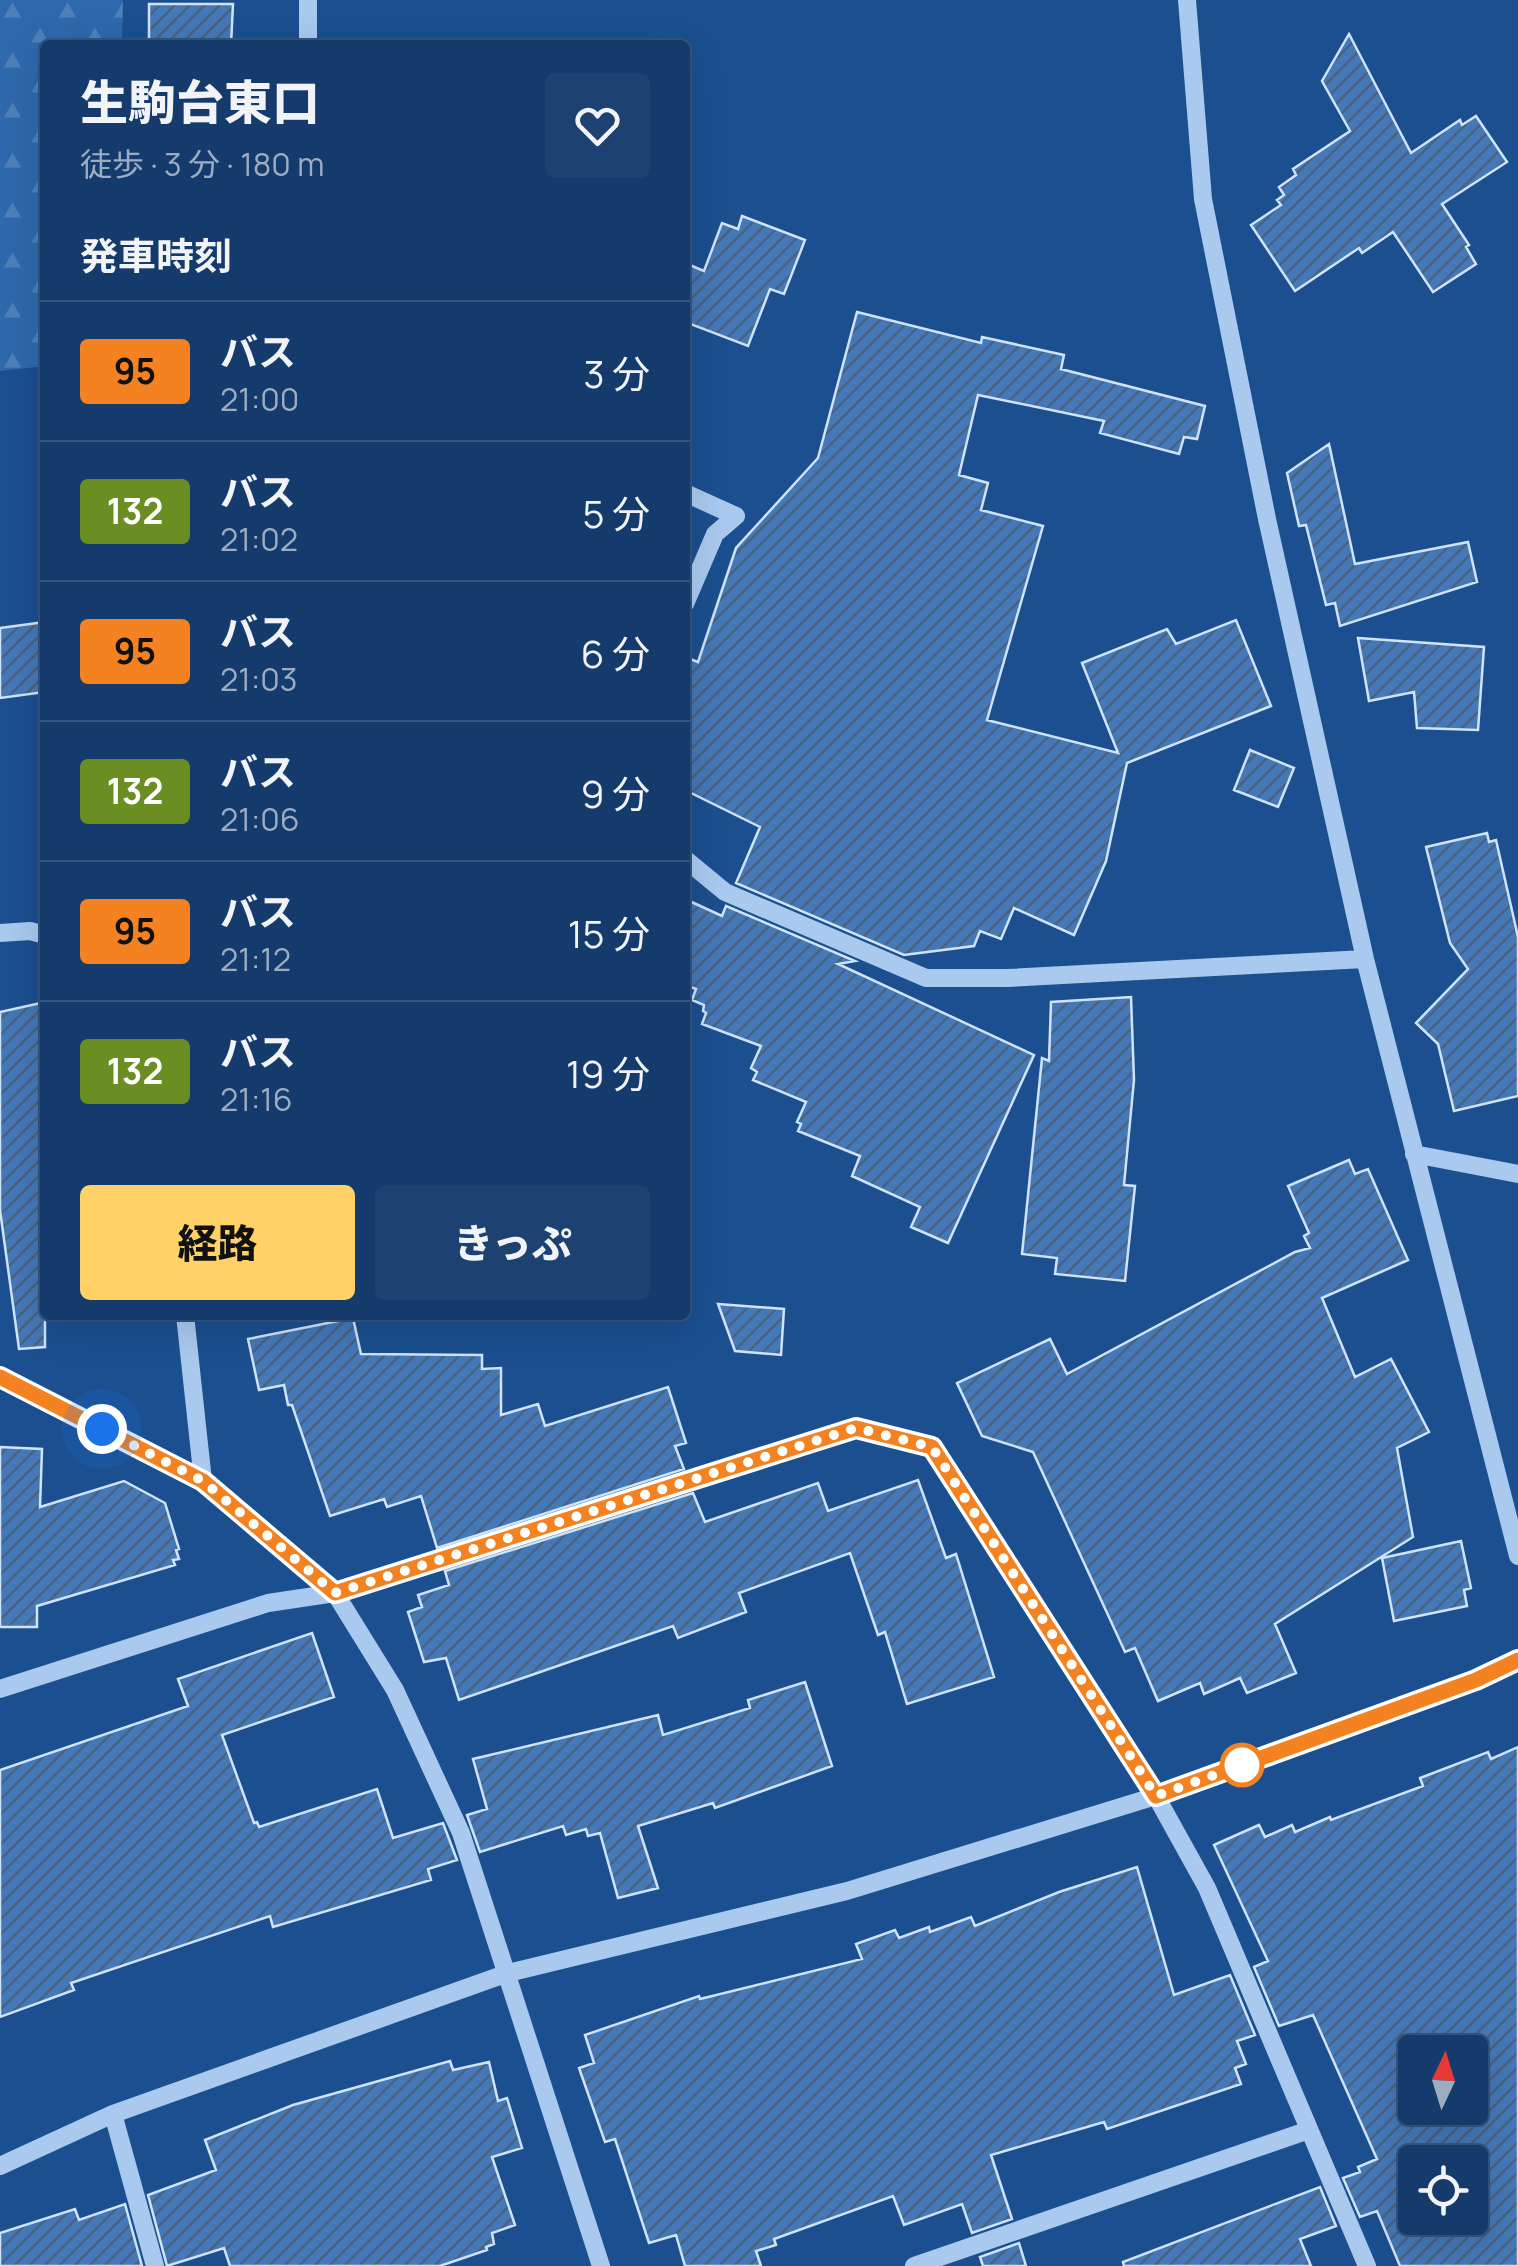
<!DOCTYPE html>
<html lang="ja">
<head>
<meta charset="utf-8">
<style>
	:root { --surface:#143b6b; --page:#1d4271; --text:#f1f3f6; --muted:#9dadc1; --line:#33557e; --accent:#ffd166 }
	body { margin:0; font-family:Manrope,"Noto Sans JP",sans-serif; background:var(--page); color:var(--text); height:100vh; display:flex; flex-direction:column; font-size:38px; white-space:nowrap }
	* { box-sizing:border-box; margin:0 }
	p { font-size:32px; color:var(--muted) }
	.icon { flex:none; width:55px; height:55px; fill:none; stroke:currentColor; stroke-width:2; stroke-linecap:round; stroke-linejoin:round }
	.map { position:relative; flex:1; overflow:hidden }
	.drawer { position:absolute; left:40px; top:40px; width:650px; height:1280px; display:flex; flex-direction:column; background:var(--surface); border-radius:10px; box-shadow:0 10px 40px #0002,0 0 0 2px var(--line) }
	.drawer>* { flex:none }
	.badge { padding:0 20px; border-radius:8px; font-size:35px; line-height:65px }
	.needle { width:65px; rotate:4deg }
	.controls { position:absolute; left:1398px; top:2035px; display:grid; gap:20px }
	.controls a { display:grid; place-items:center; width:90px; height:90px; border-radius:10px; background:var(--surface); box-shadow:0 10px 40px #0002,0 0 0 2px var(--line); font-size:50px }
	.you { position:absolute; width:50px; height:50px; margin:-25px; border:8px solid #fff; border-radius:50%; background:#1a73e8; box-shadow:0 0 0 15px #1a73e833 }
	.map>.badge { position:absolute; translate:-50% -50%; box-shadow:0 0 0 5px #fff }
	h2 { padding:0 40px; font-size:38px; line-height:90px }
	.round { display:grid; place-items:center; flex:none; width:105px; height:105px; border-radius:10px; background:var(--page) }
	.head { display:flex; align-items:center; justify-content:space-between; height:170px; padding:0 40px }
	h1 { font-size:48px; font-weight:800; line-height:75px }
	.action { display:flex; gap:20px; margin-top:auto; padding:20px 40px }
	.action a { flex:1; height:115px; border-radius:10px; background:var(--accent); color:#111; font-size:40px; font-weight:800; line-height:115px; text-align:center }
	.action a+a { background:var(--page); color:var(--text) }
	ul { padding:0; list-style:none }
	li { display:flex; align-items:center; gap:30px; height:140px; padding:0 40px; border-top:2px solid var(--line) }
	li div { flex:1 }
	li b { display:block; font-size:38px }
	li em { font-style:normal }
	li .badge { min-width:110px; font-weight:700; text-align:center }
	.map>svg:first-child { display:block }
</style>
</head>
<body>
<div class="map">
<svg width="1518" height="2266" viewBox="0 0 1518 2266">
	<defs>
		<pattern id="forest-firs" width="22" height="20" patternUnits="userSpaceOnUse" patternTransform="scale(2.5)"><rect width="22" height="20" fill="#2e69ad"/><path d="M5 1l3.5 6h-7zM16 11l3.5 6h-7z" fill="#4d80b9"/></pattern>
		<pattern id="building-hatch" width="6" height="6" patternUnits="userSpaceOnUse" patternTransform="scale(2.5)"><rect width="6" height="6" fill="#4478b7"/><path d="M-1 1l2-2M0 6l6-6M5 7l2-2" fill="none" stroke="#486282"/></pattern>
	</defs>
	<rect width="100%" height="100%" fill="#1b4f8f"/>
	<!-- forest -->
	<path fill="url(#forest-firs)" d="M 0,0 L 123,0 L 122,45 L 45,45 L 45,366 L 0,371 Z"/>
	<!-- building -->
	<path fill="url(#building-hatch)" stroke="#cfe3fa" stroke-width="2.5" fill-rule="evenodd" d="M 149,4 L 233,4 L 231,45 L 149,45 Z
		M 1349,34 L 1411,153 L 1460,120 L 1462,125 L 1476,116 L 1507,162 L 1442,204 L 1469,245 L 1466,247 L 1476,264 L 1433,292 L 1393,232 L 1362,253 L 1359,248 L 1295,291 L 1251,225 L 1281,205 L 1277,200 L 1284,195 L 1279,187 L 1296,175 L 1293,169 L 1350,131 L 1322,81 Z
		M 742,216 L 805,240 L 784,294 L 770,289 L 748,346 L 685,322 L 685,263 L 704,271 L 722,223 L 738,229 Z
		M 857,312 L 981,343 L 982,337 L 1064,355 L 1061,369 L 1205,406 L 1197,439 L 1184,437 L 1179,454 L 1100,433 L 1104,421 L 978,395 L 959,475 L 988,483 L 981,510 L 1043,526 L 987,720 L 1118,753 L 1082,663 L 1167,629 L 1176,644 L 1236,620 L 1271,706 L 1127,763 L 1106,861 L 1074,935 L 1014,908 L 1001,939 L 980,931 L 974,946 L 904,955 L 736,883 L 760,827 L 685,790 L 685,657 L 698,662 L 736,548 L 818,458 Z
		M 1329,444 L 1355,564 L 1468,542 L 1477,582 L 1340,626 L 1335,603 L 1326,605 L 1306,525 L 1299,526 L 1287,473 Z
		M 45,622 L 45,692 L 0,698 L 0,628 Z
		M 1358,638 L 1484,647 L 1478,730 L 1417,728 L 1414,692 L 1369,701 Z
		M 1250,750 L 1294,768 L 1278,807 L 1234,790 Z
		M 1487,833 L 1489,842 L 1496,840 L 1518,937 L 1518,1096 L 1454,1111 L 1438,1044 L 1416,1023 L 1468,969 L 1450,943 L 1426,847 Z
		M 685,899 L 722,916 L 726,906 L 855,961 L 838,964 L 1034,1055 L 948,1243 L 911,1227 L 920,1207 L 852,1176 L 860,1156 L 798,1131 L 801,1124 L 797,1122 L 806,1102 L 753,1080 L 757,1072 L 751,1068 L 761,1046 L 702,1024 L 706,1013 L 703,1011 L 704,1005 L 692,1000 L 696,989 L 685,985 Z
		M 1131,997 L 1134,1080 L 1124,1185 L 1135,1186 L 1125,1281 L 1055,1274 L 1057,1258 L 1022,1254 L 1042,1058 L 1049,1061 L 1051,1002 Z
		M 45,1002 L 45,1347 L 19,1349 L 0,1210 L 0,1012 Z
		M 1349,1160 L 1355,1174 L 1368,1169 L 1408,1260 L 1322,1298 L 1355,1377 L 1391,1359 L 1429,1432 L 1397,1448 L 1413,1537 L 1275,1624 L 1296,1673 L 1247,1693 L 1240,1678 L 1204,1694 L 1200,1683 L 1158,1701 L 1135,1648 L 1125,1652 L 1033,1452 L 982,1436 L 957,1383 L 1050,1339 L 1067,1374 L 1295,1252 L 1310,1248 L 1304,1236 L 1309,1233 L 1288,1186 Z
		M 718,1304 L 784,1309 L 781,1355 L 735,1351 Z
		M 353,1318 L 361,1354 L 482,1355 L 482,1369 L 501,1368 L 501,1415 L 538,1404 L 545,1426 L 668,1387 L 686,1443 L 675,1446 L 684,1469 L 437,1548 L 421,1496 L 387,1507 L 384,1499 L 330,1516 L 292,1405 L 288,1405 L 284,1385 L 259,1390 L 248,1339 Z
		M 0,1447 L 42,1449 L 40,1507 L 124,1481 L 165,1503 L 179,1549 L 176,1550 L 179,1559 L 173,1560 L 175,1565 L 37,1606 L 37,1627 L 0,1627 Z
		M 918,1480 L 946,1558 L 956,1554 L 994,1677 L 907,1704 L 885,1632 L 878,1635 L 850,1553 L 739,1593 L 746,1612 L 678,1638 L 673,1626 L 459,1700 L 446,1658 L 424,1662 L 408,1612 L 422,1607 L 418,1595 L 449,1585 L 445,1571 L 693,1493 L 705,1522 L 818,1483 L 828,1511 Z
		M 1461,1541 L 1471,1588 L 1464,1590 L 1467,1606 L 1394,1621 L 1382,1558 Z
		M 312,1633 L 334,1697 L 222,1735 L 254,1823 L 257,1822 L 259,1827 L 377,1789 L 393,1838 L 443,1823 L 457,1860 L 428,1869 L 431,1880 L 273,1927 L 270,1916 L 71,1983 L 74,1990 L 0,2017 L 0,1770 L 188,1706 L 178,1679 Z
		M 805,1682 L 832,1766 L 715,1808 L 713,1803 L 638,1826 L 658,1888 L 618,1898 L 600,1833 L 588,1836 L 586,1829 L 566,1835 L 563,1826 L 480,1852 L 467,1815 L 487,1809 L 473,1759 L 658,1715 L 663,1735 L 750,1708 L 748,1700 Z
		M 1518,1747 L 1518,2266 L 1400,2266 L 1377,2211 L 1360,2217 L 1343,2178 L 1360,2172 L 1358,2167 L 1377,2159 L 1313,2015 L 1279,2026 L 1254,1967 L 1268,1961 L 1214,1845 L 1259,1825 L 1265,1837 L 1292,1825 L 1295,1832 L 1330,1817 L 1331,1820 L 1423,1786 L 1420,1778 L 1488,1752 L 1491,1759 ZM 1415,2052 L 1470,2052 L 1470,2108 L 1415,2108 ZM 1415,2162 L 1470,2162 L 1470,2218 L 1415,2218 Z
		M 1137,1867 L 1174,1995 L 1230,1975 L 1255,2035 L 1237,2041 L 1246,2064 L 1235,2068 L 1241,2084 L 1107,2129 L 1104,2122 L 991,2155 L 1012,2219 L 972,2233 L 962,2204 L 904,2225 L 893,2196 L 774,2239 L 776,2245 L 756,2251 L 761,2266 L 685,2266 L 676,2235 L 649,2243 L 615,2139 L 605,2142 L 579,2068 L 594,2063 L 585,2035 L 699,1996 L 700,1999 L 862,1959 L 856,1944 L 895,1930 L 899,1938 L 929,1927 L 930,1932 L 971,1917 L 975,1926 L 1059,1892 Z
		M 450,2061 L 453,2070 L 489,2062 L 498,2101 L 507,2098 L 522,2148 L 492,2157 L 515,2225 L 492,2233 L 494,2244 L 486,2247 L 487,2250 L 440,2266 L 230,2266 L 224,2248 L 167,2266 L 148,2195 L 216,2170 L 205,2140 L 293,2105 Z
		M 1320,2187 L 1336,2226 L 1300,2239 L 1311,2266 L 1124,2266 L 1123,2262 Z
		M 125,2204 L 142,2266 L 0,2266 L 0,2233 L 75,2209 L 79,2220 Z
		M 1019,2243 L 1026,2266 L 983,2266 L 980,2257 Z"/>
	<g fill="none" stroke-linecap="round" stroke-linejoin="round">
		<!-- minor -->
		<path stroke="#a9c9ee" stroke-width="18" d="M 1187,0 L 1203,199 L 1267,519 L 1365,959 L 1518,1556
			M 308,45 L 308,0
			M 685,493 L 736,516 L 715,534 L 685,604
			M 685,859 L 725,892 L 926,978 L 1008,978 L 1365,959
			M 0,933 L 30,931 L 45,935
			M 1414,1154 L 1518,1174
			M 185,1315 L 203,1481
			M 0,1377 L 203,1481 L 335,1593 L 395,1690 L 461,1833 L 601,2266
			M 0,1689 L 268,1603 L 335,1593 L 856,1428 L 931,1447 L 1156,1796 L 1207,1888 L 1367,2266
			M 113,2114 L 155,2266
			M 0,2166 L 113,2114 L 508,1973 L 847,1891 L 1156,1796 L 1476,1680 L 1518,1660
			M 914,2266 L 1309,2130"/>
	</g>
	<g fill="none" stroke-linecap="round" stroke-linejoin="round">
		<!-- line casing -->
		<g stroke="#fff" stroke-width="22">
			<path id="line" d="M 0,1377 L 203,1481 L 335,1593 L 856,1428 L 932,1447 L 1156,1796 L 1476,1680 L 1518,1660"/>
		</g>
		<!-- line -->
		<use href="#line" stroke="#f58220" stroke-width="15"/>
		<!-- walk -->
		<path stroke="#fff" stroke-width="10" stroke-dasharray="0 18" d="M 102,1429 L 203,1481 L 335,1593 L 856,1428 L 932,1447 L 1156,1796 L 1242,1765"/>
	</g>
	<!-- markers -->
	<circle fill="#fff" stroke="#f58220" stroke-width="5" cx="1242" cy="1765" r="20"/>
</svg>
<div class="controls">
<a><svg class="needle" viewBox="-14 -14 28 28"><path d="M0-13l5 13h-10z" fill="#e53935"/><path d="M0 13l5-13h-10z" fill="#9dadc1"/></svg></a>
<a><svg class="icon" aria-label="locate" viewBox="0 0 24 24"><circle cx="12" cy="12" r="6"/><path d="M12 2v4M12 18v4M2 12h4M18 12h4"/></svg></a>
</div>
<div class="you" style="left:102px;top:1429px"></div>
<section class="drawer">
<div class="head"><div><h1>生駒台東口</h1><p>徒歩 · 3 分 · 180 m</p></div><a class="round"><svg class="icon" aria-label="heart" viewBox="0 0 24 24"><path d="M12 20l-8-8c-3-5 5-10 8-4 3-6 11-1 8 4z"/></svg></a></div>
<h2>発車時刻</h2>
<ul>
<li><span class="badge" style="background:#f58220;color:#111">95</span><div><b>バス</b><p>21:00</p></div><em>3 分</em></li>
<li><span class="badge" style="background:#6b8e23;color:#fff">132</span><div><b>バス</b><p>21:02</p></div><em>5 分</em></li>
<li><span class="badge" style="background:#f58220;color:#111">95</span><div><b>バス</b><p>21:03</p></div><em>6 分</em></li>
<li><span class="badge" style="background:#6b8e23;color:#fff">132</span><div><b>バス</b><p>21:06</p></div><em>9 分</em></li>
<li><span class="badge" style="background:#f58220;color:#111">95</span><div><b>バス</b><p>21:12</p></div><em>15 分</em></li>
<li><span class="badge" style="background:#6b8e23;color:#fff">132</span><div><b>バス</b><p>21:16</p></div><em>19 分</em></li>
</ul>
<div class="action"><a>経路</a><a>きっぷ</a></div>
</section>
</div>
</body>
</html>
